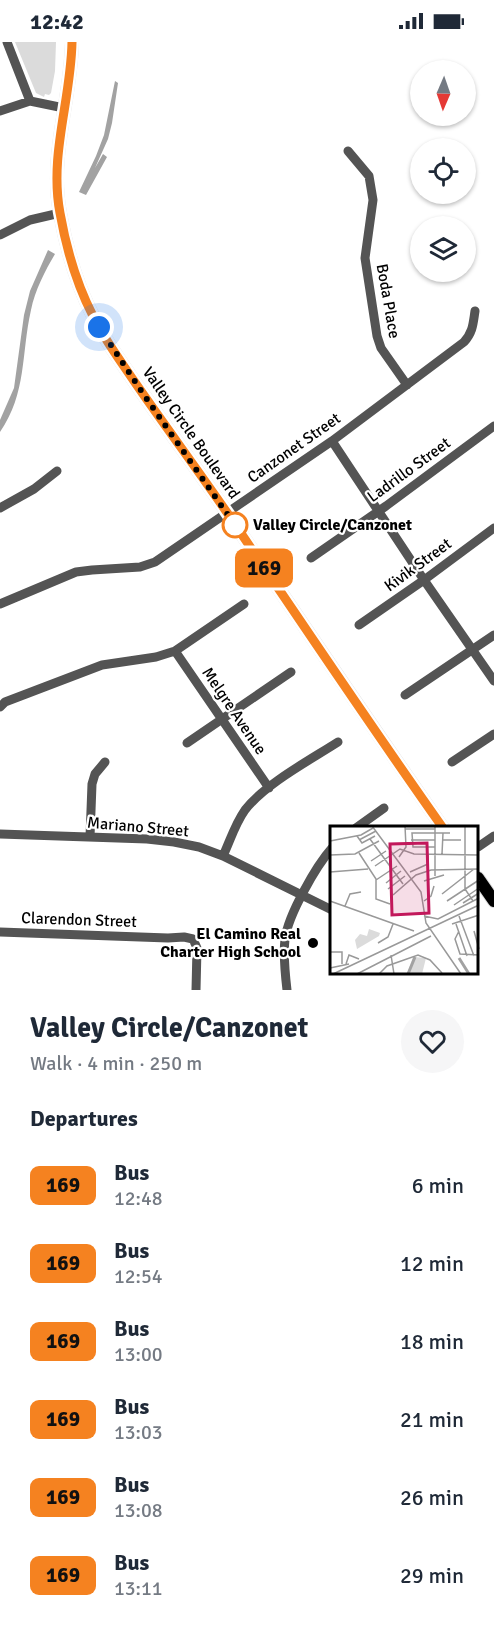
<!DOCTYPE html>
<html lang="en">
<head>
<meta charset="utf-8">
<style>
	:root { --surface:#fff; --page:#f6f6f7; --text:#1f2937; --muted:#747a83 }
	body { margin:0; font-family:Signika,sans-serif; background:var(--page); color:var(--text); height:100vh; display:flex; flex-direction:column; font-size:22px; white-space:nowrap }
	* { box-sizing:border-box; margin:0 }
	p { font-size:20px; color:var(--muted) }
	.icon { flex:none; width:33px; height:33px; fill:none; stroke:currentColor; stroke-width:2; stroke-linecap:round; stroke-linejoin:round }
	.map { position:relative; height:948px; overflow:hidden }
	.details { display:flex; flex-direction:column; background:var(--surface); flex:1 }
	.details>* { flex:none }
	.badge { padding:0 12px; border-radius:9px; font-size:21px; line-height:39px }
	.needle { width:39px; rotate:182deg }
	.fabs { position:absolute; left:410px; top:18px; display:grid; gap:12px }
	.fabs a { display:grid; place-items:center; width:66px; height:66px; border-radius:50%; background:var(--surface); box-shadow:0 2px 4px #0004; font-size:30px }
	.you { position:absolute; width:30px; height:30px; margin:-15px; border:4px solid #fff; border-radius:50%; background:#1a73e8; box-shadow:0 0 0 9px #1a73e833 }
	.map>.badge { position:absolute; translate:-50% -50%; box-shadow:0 0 0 3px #fff }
	h2 { padding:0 30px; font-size:22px; line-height:54px }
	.round { display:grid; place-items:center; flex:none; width:63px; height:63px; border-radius:32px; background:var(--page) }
	.head { display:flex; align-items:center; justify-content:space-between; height:102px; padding:0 30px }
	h1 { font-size:28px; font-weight:700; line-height:45px }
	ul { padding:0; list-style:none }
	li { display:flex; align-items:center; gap:18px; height:78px; padding:0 30px }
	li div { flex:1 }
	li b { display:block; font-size:22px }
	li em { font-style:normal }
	li .badge { min-width:66px; font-weight:700; text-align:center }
	.status { display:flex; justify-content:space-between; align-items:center; height:42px; padding:0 30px; background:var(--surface); direction:ltr }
	.status svg { height:16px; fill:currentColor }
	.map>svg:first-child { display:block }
</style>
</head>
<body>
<div class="status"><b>12:42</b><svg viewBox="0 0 49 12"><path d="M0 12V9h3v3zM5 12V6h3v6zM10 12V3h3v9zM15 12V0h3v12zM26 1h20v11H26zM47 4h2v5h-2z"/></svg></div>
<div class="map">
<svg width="494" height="948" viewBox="0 0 494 948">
	<rect width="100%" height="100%" fill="#fff"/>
	<!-- green -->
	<path fill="#dbdbdb" d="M 15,0 L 56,0 L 55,29 L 51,51 L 49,53 L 45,52 L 44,55 L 36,51 Z"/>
	<!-- water -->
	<path fill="#a2a2a2" d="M 115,39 L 118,41 L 112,81 L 108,97 L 95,126 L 103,112 L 107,115 L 86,153 L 79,150 L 96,114 L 104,93 Z
		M 48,208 L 55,212 C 45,229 35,248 31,268 C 21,312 27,351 0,390 L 0,378 L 14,346 L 24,273 L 30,249 Z"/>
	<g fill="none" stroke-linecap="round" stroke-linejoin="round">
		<!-- major casing -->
		<g stroke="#dbdbdb" stroke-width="14">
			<path id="major" d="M 72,0 C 71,58 49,113 60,171 C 66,205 77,243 93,274 C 104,297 120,318 134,339 C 165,384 197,427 228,472 C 299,577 370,682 443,786
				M 478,836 L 494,859"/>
		</g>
		<!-- minor -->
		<path stroke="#545454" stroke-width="9" d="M 7,0 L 30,59
			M 0,69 L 30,59 L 64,66
			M 348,109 L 369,134 L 373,158 L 365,216 L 377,294 L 381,306 L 407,343
			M 0,193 L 30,178 L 60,171
			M 332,399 L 424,538 L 494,639
			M 0,466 L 34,447 L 57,429
			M 311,516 L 386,464 L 494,384
			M 0,562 L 76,530 L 92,528 L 140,525 L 155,520 L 332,399 L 464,300 C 473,290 473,282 475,269
			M 359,583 L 424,538 L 494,486
			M 175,609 L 269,746
			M 405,653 L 494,593
			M 0,665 L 5,660 L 102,623 L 156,615 L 175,609 L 244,562
			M 187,701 L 291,630
			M 452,720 L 494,692
			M 356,786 L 384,766
			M 0,792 L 147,797 L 174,800 L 199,805 L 223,814 L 332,868
			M 90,795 L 92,742 L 95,732 L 105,720
			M 478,805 L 494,794
			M 223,814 C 230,799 235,782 245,768 C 265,742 310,718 338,700
			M 0,890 L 168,896 L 184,895 L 193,897 L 197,906 L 196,948
			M 287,948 C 285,931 283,914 285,897 C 288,873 316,824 332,806"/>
		<!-- major -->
		<use href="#major" stroke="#000" stroke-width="12"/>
	</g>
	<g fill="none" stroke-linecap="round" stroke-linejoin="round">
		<!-- line casing -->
		<g stroke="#fff" stroke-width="14">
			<path id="line" d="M 72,0 C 71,58 49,113 60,171 C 66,205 77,243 93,274 C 104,297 120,318 134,339 C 165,384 197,427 228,472 C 299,577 370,683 443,786"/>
		</g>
		<!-- line -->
		<use href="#line" stroke="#f58220" stroke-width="9"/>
		<!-- walk -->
		<path stroke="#000" stroke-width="6" stroke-dasharray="0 10.8" d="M 99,285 L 144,353 L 237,486 L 235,483"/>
	</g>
	<!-- markers -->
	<circle fill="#fff" stroke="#f58220" stroke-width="3" cx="235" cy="483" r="12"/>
	<circle fill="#000" stroke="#fff" stroke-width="2" cx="313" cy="901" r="6"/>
	<g text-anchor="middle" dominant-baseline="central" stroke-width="4.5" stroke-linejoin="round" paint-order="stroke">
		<!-- street labels -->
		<g font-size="16" fill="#000" stroke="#fff">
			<text transform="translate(388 259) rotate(80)">Boda Place</text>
			<text transform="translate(191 391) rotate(55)">Valley Circle Boulevard</text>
			<text transform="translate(294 406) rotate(-35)">Canzonet Street</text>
			<text transform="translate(409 428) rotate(-36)">Ladrillo Street</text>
			<text transform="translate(418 523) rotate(-36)">Kivik Street</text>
			<text transform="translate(234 669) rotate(56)">Melgre Avenue</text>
			<text transform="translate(138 785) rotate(5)">Mariano Street</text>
			<text transform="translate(79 878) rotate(2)">Clarendon Street</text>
		</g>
		<!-- stop labels -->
		<g font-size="16" font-weight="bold" fill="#000" stroke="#fff" text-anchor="start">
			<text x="253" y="483">Valley Circle/Canzonet</text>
		</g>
		<!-- poi labels -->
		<g font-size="16" font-weight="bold" fill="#000" stroke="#fff" text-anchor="end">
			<text x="301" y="892">El Camino Real<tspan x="301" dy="18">Charter High School</tspan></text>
		</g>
	</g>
	<!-- overview -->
	<g transform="translate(330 784)">
		<rect width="148" height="148" fill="#fff"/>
		<path d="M 39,103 L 50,107 L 49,110 L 27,123 L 25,114 L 30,108 L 37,110 ZM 83,131 L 96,132 L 92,148 L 77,148 Z" fill="#dbdbdb"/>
		<path fill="none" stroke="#a2a2a2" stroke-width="3" d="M 129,132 L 139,148M 78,148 L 85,131"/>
		<path fill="none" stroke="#999" stroke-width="1.5" d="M 42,0 L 91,66 L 96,97 L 131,148M 105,0 L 105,50M 135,0 L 135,63 L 143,75M 75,3 L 105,3M 27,10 L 32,17 L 45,10M 40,13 L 73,58M 29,14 L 46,5M 81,14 L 105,14M 112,14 L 131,14M 0,15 L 31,9 L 43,2M 105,21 L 83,21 L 82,7 L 120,7M 29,27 L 46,53 L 46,73 L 60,78M 112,28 L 113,7M 0,29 L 25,28 L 49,15M 69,31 L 76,21 L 75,0M 41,35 L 56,25M 45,40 L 70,23 L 84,28 L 149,29M 0,46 L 38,43M 80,46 L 98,38 L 98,28M 46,54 L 67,40M 94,55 L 114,49M 56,57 L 71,45M 58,63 L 75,50M 112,68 L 144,43M 63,69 L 86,49 L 101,44 L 149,43M 0,75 L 84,105M 94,75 L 101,70 L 104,60M 117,75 L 149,54M 133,77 L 149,67M 124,79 L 149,62M 15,80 L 20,68 L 31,66M 94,90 L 108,93 L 149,72M 129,90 L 144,130M 122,98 L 149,89M 126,98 L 137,130M 129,105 L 125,113 L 130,128 L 149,129M 144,105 L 149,123M 48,117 L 58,111 L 63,98M 0,126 L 12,126 L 12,138M 61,129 L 64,148M 16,138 L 19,129 L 29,133M 0,142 L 19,138M 3,148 L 149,79M 27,148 L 101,110M 49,148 L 57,140 L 88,129 L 100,134 L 112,147"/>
		<path fill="#c2185b" fill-opacity="0.15" stroke="#c2185b" stroke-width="3" d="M 97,17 L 99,87 L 62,89 L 60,18 Z"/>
		<rect width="148" height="148" fill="none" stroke="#000" stroke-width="3"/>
	</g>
</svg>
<div class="fabs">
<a><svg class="needle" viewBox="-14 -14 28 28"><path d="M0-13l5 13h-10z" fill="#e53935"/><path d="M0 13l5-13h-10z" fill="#747a83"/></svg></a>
<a><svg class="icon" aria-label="locate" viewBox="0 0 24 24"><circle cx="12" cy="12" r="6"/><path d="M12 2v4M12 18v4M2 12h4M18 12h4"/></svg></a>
<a><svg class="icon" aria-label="layers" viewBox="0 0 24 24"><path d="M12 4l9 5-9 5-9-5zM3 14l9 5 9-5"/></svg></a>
</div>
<div class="you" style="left:99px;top:285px"></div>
<b class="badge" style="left:264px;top:526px;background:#f58220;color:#111">169</b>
</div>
<section class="details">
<div class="head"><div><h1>Valley Circle/Canzonet</h1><p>Walk · 4 min · 250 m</p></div><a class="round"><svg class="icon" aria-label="heart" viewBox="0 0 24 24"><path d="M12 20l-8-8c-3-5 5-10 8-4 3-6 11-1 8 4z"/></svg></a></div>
<h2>Departures</h2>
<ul>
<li><span class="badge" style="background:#f58220;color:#111">169</span><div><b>Bus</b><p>12:48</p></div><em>6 min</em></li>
<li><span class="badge" style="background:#f58220;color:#111">169</span><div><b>Bus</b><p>12:54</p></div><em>12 min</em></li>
<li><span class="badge" style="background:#f58220;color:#111">169</span><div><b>Bus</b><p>13:00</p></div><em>18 min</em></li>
<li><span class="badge" style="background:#f58220;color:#111">169</span><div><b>Bus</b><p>13:03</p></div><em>21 min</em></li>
<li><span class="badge" style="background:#f58220;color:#111">169</span><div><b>Bus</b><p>13:08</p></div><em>26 min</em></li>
<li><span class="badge" style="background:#f58220;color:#111">169</span><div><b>Bus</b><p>13:11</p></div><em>29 min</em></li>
</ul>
</section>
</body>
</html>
